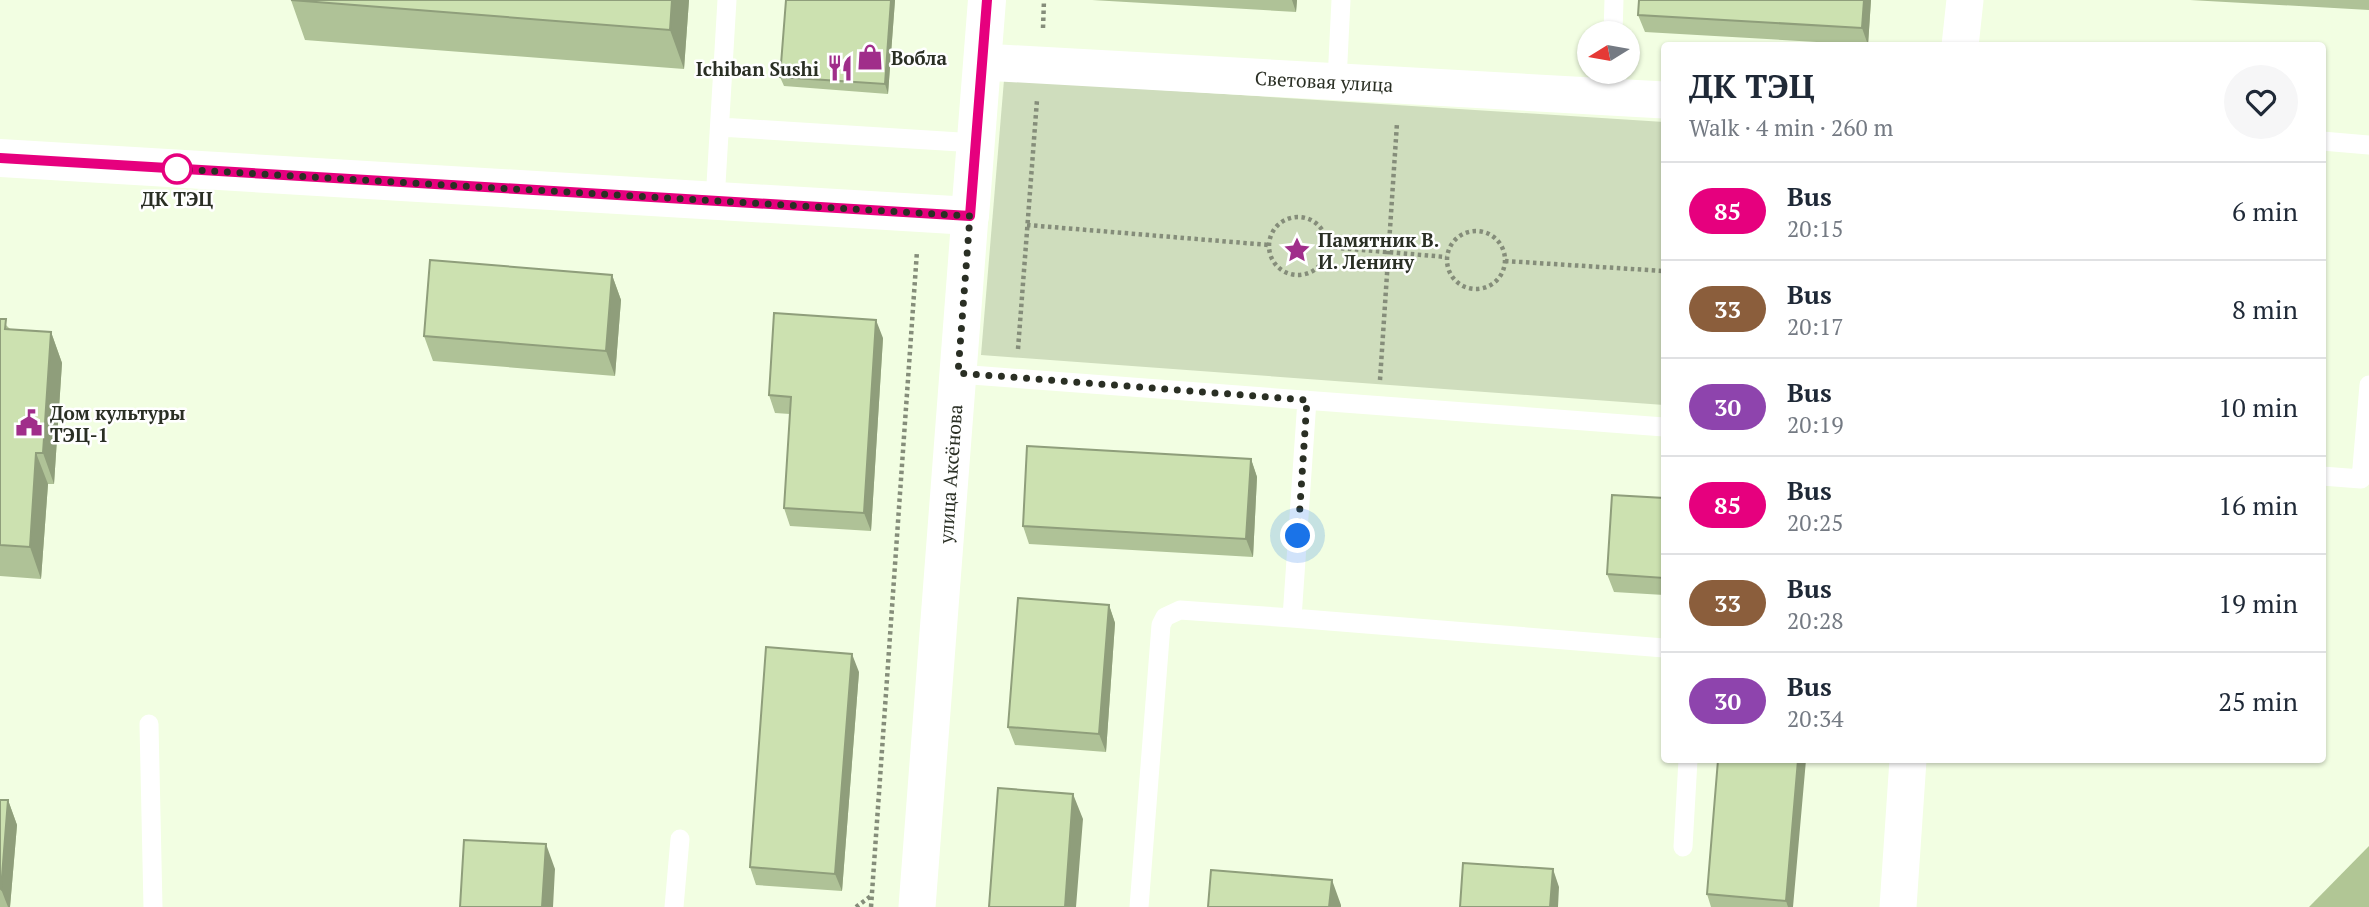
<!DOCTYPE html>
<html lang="en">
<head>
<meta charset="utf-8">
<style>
	:root { --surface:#fff; --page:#f6f6f7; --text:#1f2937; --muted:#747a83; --line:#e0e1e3 }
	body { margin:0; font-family:"PT Serif",serif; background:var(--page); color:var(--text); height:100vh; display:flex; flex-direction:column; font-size:26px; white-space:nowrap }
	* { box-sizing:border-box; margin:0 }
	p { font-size:23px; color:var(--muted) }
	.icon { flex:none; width:38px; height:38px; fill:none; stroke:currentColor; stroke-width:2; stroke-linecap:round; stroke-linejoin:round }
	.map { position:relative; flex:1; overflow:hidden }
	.panel { position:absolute; left:1661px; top:42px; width:665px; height:721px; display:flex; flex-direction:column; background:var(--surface); border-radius:7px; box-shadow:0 2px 5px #0004 }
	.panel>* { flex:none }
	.badge { padding:0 14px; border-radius:23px; font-size:24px; line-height:46px }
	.needle { width:46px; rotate:259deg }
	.controls { position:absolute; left:1577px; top:21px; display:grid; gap:14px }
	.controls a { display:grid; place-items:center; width:63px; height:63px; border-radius:50%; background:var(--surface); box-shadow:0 2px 5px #0004; font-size:35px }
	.you { position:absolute; width:35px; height:35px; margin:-18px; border:5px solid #fff; border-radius:50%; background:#1a73e8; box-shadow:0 0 0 10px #1a73e833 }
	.map>.badge { position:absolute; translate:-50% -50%; box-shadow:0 0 0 4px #fff }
	.round { display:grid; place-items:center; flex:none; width:74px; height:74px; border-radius:37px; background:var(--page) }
	.head { display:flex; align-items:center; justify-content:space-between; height:119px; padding:0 28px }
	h1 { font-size:33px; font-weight:600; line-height:52px }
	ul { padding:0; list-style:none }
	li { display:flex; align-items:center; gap:21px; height:98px; padding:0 28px; border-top:2px solid var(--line) }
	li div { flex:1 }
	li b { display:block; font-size:26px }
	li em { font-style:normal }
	li .badge { min-width:77px; font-weight:700; text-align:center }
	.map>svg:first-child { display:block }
</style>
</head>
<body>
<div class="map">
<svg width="2369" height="907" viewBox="0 0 2369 907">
	<rect width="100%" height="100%" fill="#f2fee2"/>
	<!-- green -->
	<path fill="#cfddbd" d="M 1004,80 L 1664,122 L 1664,405 L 981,355 Z"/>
	<!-- forest -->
	<path fill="#b1c695" d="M 2369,846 L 2369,907 L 2309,907 Z"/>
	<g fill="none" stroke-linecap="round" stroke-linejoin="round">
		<!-- path -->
		<path stroke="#858d7a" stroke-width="4.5" stroke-dasharray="3.5 3.5" stroke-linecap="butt" d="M 1043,28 L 1044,0
			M1269 246a29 29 0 1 1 58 0a29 29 0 1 1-58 0Z
			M 1027,225 L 1269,245
			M1447 260a29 29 0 1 1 58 0a29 29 0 1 1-58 0Z
			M 1327,247 L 1446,257
			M 1505,261 L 1664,271
			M 1018,349 L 1037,100
			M 1380,380 L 1397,123
			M 856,907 L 871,896
			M 871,907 L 917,251"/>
		<!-- service -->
		<path stroke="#fff" stroke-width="19" d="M 1613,33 L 1614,0
			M 1337,81 L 1341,0
			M 720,127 L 976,143
			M 2322,141 L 2369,145
			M 715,201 L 727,0
			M 958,374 L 1664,427
			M 2322,476 L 2361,479 L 2369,385
			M 1292,618 L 1664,648
			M 149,724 L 153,907
			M 1683,847 L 1688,760
			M 674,907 L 680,839
			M 1139,907 L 1161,625 L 1165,617 L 1180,610 L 1292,618 L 1307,400"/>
		<!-- minor -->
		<path stroke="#fff" stroke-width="37" d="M 1960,46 L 1965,0
			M 983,62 L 1664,100
			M 917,907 L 970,216
			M 1898,907 L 1908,760"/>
		<!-- tertiary -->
		<path stroke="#fff" stroke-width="38" d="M 0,158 L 970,216 L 987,0"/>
	</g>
	<!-- wall -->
	<path fill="#afc297" d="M 291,0 L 689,0 L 684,69 L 305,40 Z
		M 786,0 L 895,0 L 888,94 L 784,86 L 780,77 Z
		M 1092,0 L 1297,0 L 1296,12 Z
		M 1871,0 L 1868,45 L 1645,32 L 1638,15 Z
		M 2190,0 L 2369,0 L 2369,10 Z
		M 612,275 L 621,300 L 615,376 L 433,361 L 424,336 Z
		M 0,319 L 10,329 L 51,332 L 62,363 L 54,484 L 48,484 L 41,579 L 0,576 Z
		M 883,338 L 871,531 L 790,526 L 784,508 L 790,414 L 775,413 L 769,395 Z
		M 1251,459 L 1257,477 L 1253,557 L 1029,544 L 1023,526 Z
		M 1664,498 L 1664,595 L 1614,592 L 1607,574 Z
		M 1109,605 L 1115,623 L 1106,752 L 1015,745 L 1008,727 Z
		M 859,672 L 842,891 L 756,885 L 750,867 Z
		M 1718,760 L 1793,907 L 1711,907 L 1707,894 Z
		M 0,800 L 8,800 L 17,825 L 10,907 L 0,907 Z"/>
	<!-- shaded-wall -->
	<path fill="#8f9e7b" d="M 672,0 L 689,0 L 684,69 L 670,30 Z
		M 891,0 L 895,0 L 888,94 L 885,84 Z
		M 1292,0 L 1297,0 L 1296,12 Z
		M 1864,0 L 1871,0 L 1868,45 L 1862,28 Z
		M 612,275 L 621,300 L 615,376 L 606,351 Z
		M 876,320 L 883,338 L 871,531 L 864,513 Z
		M 51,332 L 62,363 L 54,484 L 43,453 Z
		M 36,453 L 48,484 L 41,579 L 30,547 Z
		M 1251,459 L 1257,477 L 1253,557 L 1246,539 Z
		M 1109,605 L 1115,623 L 1106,752 L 1099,734 Z
		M 852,654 L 859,672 L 842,891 L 835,874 Z
		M 1798,760 L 1806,760 L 1793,907 L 1788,907 L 1786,901 Z
		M 1073,794 L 1083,819 L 1076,907 L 1065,907 Z
		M 8,800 L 17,825 L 10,907 L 8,907 L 1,889 Z
		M 546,844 L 555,869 L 553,907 L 542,907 Z
		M 1553,869 L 1559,887 L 1558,907 L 1550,907 Z
		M 1332,880 L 1341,905 L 1341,907 L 1329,907 Z"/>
	<!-- building -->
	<path fill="#cce1b0" stroke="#8f9e7b" stroke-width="2" d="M 291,0 L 672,0 L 670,30 Z
		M 786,0 L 891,0 L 885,84 L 780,77 Z
		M 1639,0 L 1864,0 L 1862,28 L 1638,15 Z
		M 430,260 L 612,275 L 606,351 L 424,336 Z
		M 774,313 L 876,320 L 864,513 L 784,508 L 791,397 L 769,395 Z
		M 0,319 L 6,319 L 5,329 L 51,332 L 43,453 L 36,453 L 30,547 L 0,545 Z
		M 1027,446 L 1251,459 L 1246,539 L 1023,526 Z
		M 1612,495 L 1664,498 L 1664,578 L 1607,574 Z
		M 1018,598 L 1109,605 L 1099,734 L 1008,727 Z
		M 766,647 L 852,654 L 835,874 L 750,867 Z
		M 1718,760 L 1798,760 L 1786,901 L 1707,894 Z
		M 998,788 L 1073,794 L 1065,907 L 989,907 Z
		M 0,800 L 8,800 L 1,889 L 0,888 Z
		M 464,840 L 546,844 L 542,907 L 460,907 Z
		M 1463,863 L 1553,869 L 1550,907 L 1460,907 Z
		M 1211,870 L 1332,880 L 1329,907 L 1208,907 Z"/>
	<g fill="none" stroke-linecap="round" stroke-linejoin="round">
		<!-- line casing -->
		<g stroke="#fff" stroke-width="16">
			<path id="line" d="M 0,158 L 970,216 L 987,0"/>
		</g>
		<!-- line -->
		<use href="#line" stroke="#e6007e" stroke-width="10"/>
		<!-- walk -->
		<path stroke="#2a2f24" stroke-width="7" stroke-dasharray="0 12.6" d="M 177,169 L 970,216 L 958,373 L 1307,400 L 1298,536"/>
	</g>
	<!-- icons -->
	<defs>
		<g id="shop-bare" transform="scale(2.1)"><path d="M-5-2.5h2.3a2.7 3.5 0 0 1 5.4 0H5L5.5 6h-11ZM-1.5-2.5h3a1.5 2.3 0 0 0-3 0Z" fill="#a02e8a" stroke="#fff" stroke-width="2.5" paint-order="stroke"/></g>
		<g id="restaurant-bare" transform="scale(2.1)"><path d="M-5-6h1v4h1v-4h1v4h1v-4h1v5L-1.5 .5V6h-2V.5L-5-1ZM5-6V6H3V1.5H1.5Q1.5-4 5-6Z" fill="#a02e8a" stroke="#fff" stroke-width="2.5" paint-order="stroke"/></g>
		<g id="sight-bare" transform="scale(2.1)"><path d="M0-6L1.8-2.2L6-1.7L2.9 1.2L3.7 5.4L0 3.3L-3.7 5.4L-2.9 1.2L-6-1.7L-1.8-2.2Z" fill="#a02e8a" stroke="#fff" stroke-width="2.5" paint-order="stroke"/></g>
		<g id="civic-bare" transform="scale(2.1)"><path d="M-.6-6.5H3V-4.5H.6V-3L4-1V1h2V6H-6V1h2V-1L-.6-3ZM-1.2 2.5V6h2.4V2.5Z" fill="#a02e8a" stroke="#fff" stroke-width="2.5" paint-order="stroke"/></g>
	</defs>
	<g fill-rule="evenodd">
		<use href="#shop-bare" x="870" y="57"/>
		<use href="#restaurant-bare" x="840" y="68"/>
		<use href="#sight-bare" x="1297" y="250"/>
		<use href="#civic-bare" x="29" y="423"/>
	</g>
	<!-- markers -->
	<circle fill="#fff" stroke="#e6007e" stroke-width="3.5" cx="177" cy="169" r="14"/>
	<g text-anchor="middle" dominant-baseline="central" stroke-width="5" stroke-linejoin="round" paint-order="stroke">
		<!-- poi labels -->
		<g font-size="19" font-weight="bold" fill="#2a2f24" stroke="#fff" text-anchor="start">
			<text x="891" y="57">Вобла</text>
			<text x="819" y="68" text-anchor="end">Ichiban Sushi</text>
			<text x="1318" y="239">Памятник В.<tspan x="1318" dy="22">И. Ленину</tspan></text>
			<text x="50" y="412">Дом культуры<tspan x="50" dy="22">ТЭЦ-1</tspan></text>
		</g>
		<!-- street labels -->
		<g font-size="19" fill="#2a2f24" stroke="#fff">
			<text transform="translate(1324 81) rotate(3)">Световая улица</text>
			<text transform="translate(950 474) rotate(-86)">улица Аксёнова</text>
		</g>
		<!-- stop labels -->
		<g font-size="19" font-weight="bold" fill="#2a2f24" stroke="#fff">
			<text x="177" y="198">ДК ТЭЦ</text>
		</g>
	</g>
</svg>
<div class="controls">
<a><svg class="needle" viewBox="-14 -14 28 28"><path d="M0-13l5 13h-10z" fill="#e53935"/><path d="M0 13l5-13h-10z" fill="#747a83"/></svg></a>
</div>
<div class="you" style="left:1298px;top:536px"></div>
<section class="panel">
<div class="head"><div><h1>ДК ТЭЦ</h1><p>Walk · 4 min · 260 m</p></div><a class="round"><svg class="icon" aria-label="heart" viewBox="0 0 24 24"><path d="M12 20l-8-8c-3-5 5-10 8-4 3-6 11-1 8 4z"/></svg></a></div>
<ul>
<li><span class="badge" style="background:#e6007e;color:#fff">85</span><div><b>Bus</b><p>20:15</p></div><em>6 min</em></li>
<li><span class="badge" style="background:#8b5e3c;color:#fff">33</span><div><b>Bus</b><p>20:17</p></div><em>8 min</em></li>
<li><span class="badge" style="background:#8e44ad;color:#fff">30</span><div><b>Bus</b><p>20:19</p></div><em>10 min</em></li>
<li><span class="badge" style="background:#e6007e;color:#fff">85</span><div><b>Bus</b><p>20:25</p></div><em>16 min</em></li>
<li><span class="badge" style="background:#8b5e3c;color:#fff">33</span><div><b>Bus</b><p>20:28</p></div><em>19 min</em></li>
<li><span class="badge" style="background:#8e44ad;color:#fff">30</span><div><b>Bus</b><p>20:34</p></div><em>25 min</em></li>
</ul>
</section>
</div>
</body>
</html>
